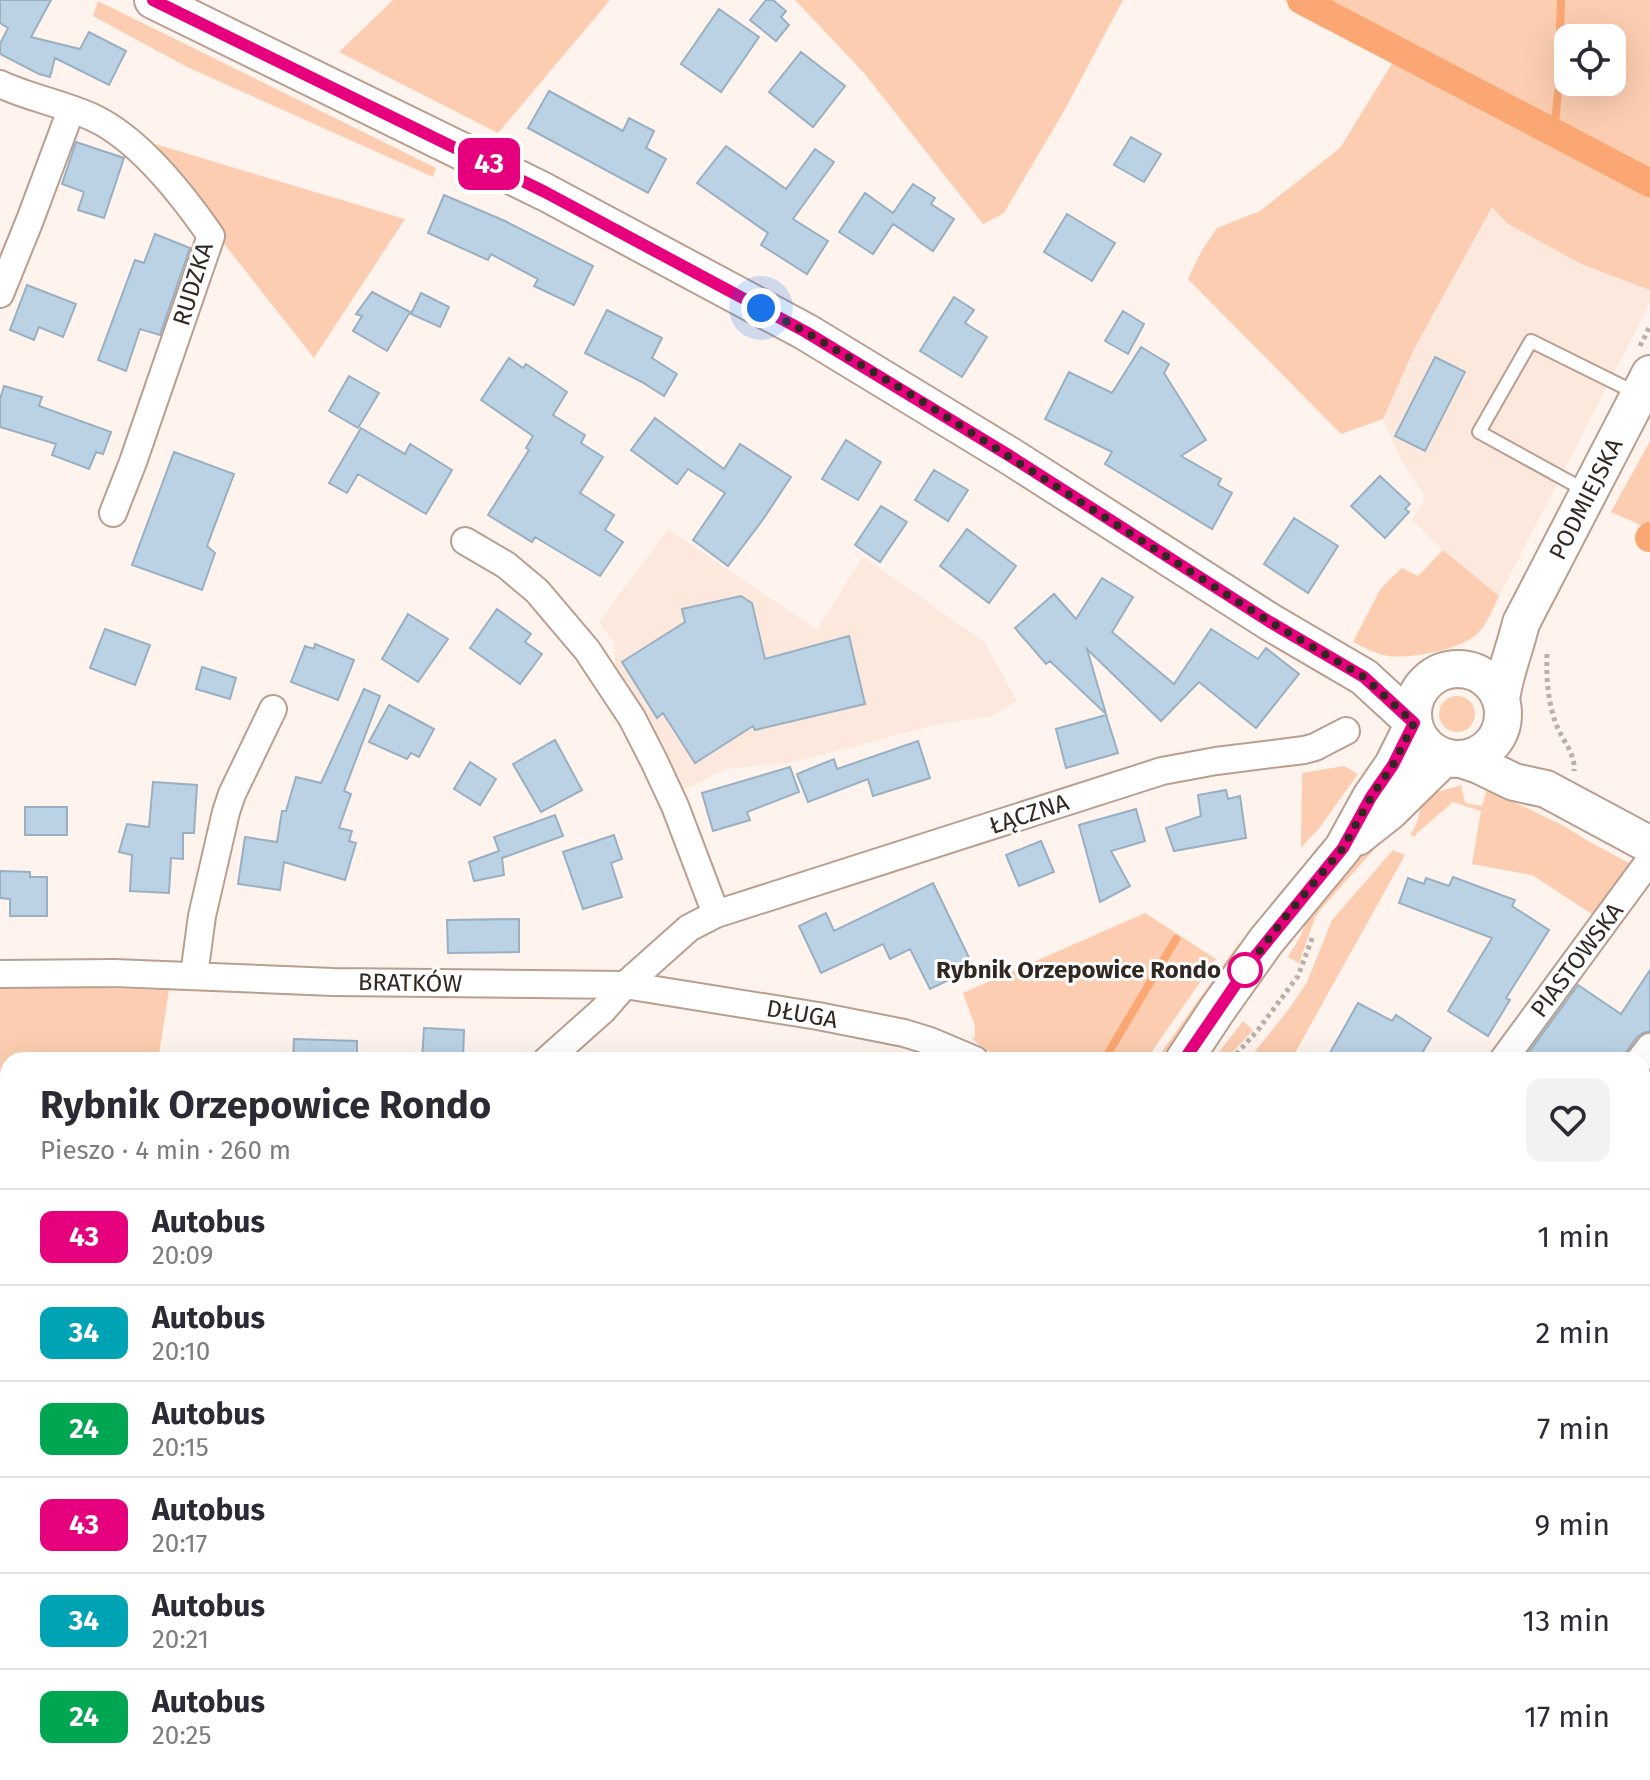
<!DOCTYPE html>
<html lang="pl">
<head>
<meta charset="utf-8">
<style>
	:root { --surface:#fff; --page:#f2f2f3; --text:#2b2b33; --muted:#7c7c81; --line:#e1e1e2 }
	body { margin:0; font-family:"Fira Sans",sans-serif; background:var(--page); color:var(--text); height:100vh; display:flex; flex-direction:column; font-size:30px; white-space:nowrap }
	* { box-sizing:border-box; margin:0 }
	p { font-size:26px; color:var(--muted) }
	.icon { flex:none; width:44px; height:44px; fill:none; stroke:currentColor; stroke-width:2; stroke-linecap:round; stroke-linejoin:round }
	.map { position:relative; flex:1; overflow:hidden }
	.details { position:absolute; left:0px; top:1052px; width:1650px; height:728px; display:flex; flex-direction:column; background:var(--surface); border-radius:24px 24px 0 0; box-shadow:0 8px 32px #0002 }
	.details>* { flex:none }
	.badge { padding:0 16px; border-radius:12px; font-size:28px; line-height:52px }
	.tools { position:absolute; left:1554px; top:24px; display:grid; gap:16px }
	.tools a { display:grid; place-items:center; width:72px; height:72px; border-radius:16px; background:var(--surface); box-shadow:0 8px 32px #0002; font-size:40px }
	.you { position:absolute; width:40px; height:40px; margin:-20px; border:6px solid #fff; border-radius:50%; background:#1a73e8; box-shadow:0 0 0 12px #1a73e833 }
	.map>.badge { position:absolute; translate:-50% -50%; box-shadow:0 0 0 4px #fff }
	.round { display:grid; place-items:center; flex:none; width:84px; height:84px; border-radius:16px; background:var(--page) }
	.headline { display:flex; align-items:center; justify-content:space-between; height:136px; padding:0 40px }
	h1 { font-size:38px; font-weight:700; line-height:60px }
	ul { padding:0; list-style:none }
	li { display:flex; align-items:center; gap:24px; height:96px; padding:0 40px; border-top:2px solid var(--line) }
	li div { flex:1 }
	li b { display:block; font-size:30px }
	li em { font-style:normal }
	li .badge { min-width:88px; font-weight:700; text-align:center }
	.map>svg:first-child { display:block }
</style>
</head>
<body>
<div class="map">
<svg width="1650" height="1780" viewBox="0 0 1650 1780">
	<rect width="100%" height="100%" fill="#fef3ed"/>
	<!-- built -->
	<path fill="#fce8dc" d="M 1492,207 L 1508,224 L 1581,264 L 1650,290 L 1650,303 L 1499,596 L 1443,550 L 1412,520 L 1426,498 L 1401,460 L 1383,419 L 1414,349 Z
		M 668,529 L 817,630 L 863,557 L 984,642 L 1017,701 L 992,716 L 935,725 L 794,762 L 726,769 L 682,791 L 616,674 L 614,643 L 599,622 Z"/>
	<!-- green -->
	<path fill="#fccdb0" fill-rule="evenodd" d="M 393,0 L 610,0 L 498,133 L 339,52 Z
		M 795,0 L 1123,0 L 1064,111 L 1004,213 L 983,224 L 864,73 Z
		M 1284,0 L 1650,0 L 1650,290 L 1581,264 L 1508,224 L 1492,207 L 1414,349 L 1383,419 L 1341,434 L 1188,279 L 1202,250 L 1217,228 L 1260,211 L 1340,148 L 1396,57 ZM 1568,38 L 1612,38 L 1612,82 L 1568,82 Z
		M 98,1 L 436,168 L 433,177 L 187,67 L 93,16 Z
		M 155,144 L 405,219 L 314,358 L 222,241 Z
		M 1650,441 L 1650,529 L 1611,512 Z
		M 1443,550 L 1499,596 C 1493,608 1487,625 1477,634 C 1460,650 1410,659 1388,656 C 1375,654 1364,647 1353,642 L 1381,588 L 1402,568 L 1418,576 Z
		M1439 714a18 18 0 1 1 36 0a18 18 0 1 1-36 0Z
		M 1344,766 L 1358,774 L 1320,827 L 1301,848 L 1302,773 Z
		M 1365,780 L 1346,819 L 1255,931 L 1163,1060 L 1156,1060 L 1233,951 L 1331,831 Z
		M 1461,785 L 1465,803 L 1482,806 L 1487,789 L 1564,826 L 1588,841 L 1631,864 L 1595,916 L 1532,875 L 1472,864 L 1481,811 L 1453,802 L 1417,833 L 1415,837 L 1410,834 C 1421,823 1417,809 1425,799 C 1432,791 1451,789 1461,785 Z
		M 1385,837 L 1321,909 L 1315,918 L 1299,963 L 1288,957 L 1301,935 L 1312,907 L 1361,852 Z
		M 1393,850 L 1405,855 L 1291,1060 L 1248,1060 L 1289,1009 L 1307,982 L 1332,920 Z
		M 1145,913 L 1216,959 L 1146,1060 L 1007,1060 L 982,1048 L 971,1037 L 975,1038 L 975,1026 L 963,993 Z
		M 60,987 L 169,990 L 158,1060 L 8,1060 L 8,1289 L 0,1288 L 0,989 Z
		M 1243,1021 L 1253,1030 L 1225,1060 L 1213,1060 Z"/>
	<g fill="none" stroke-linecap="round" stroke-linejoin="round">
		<!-- stream -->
		<path stroke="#faa773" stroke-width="8" d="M 1559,65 L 1561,0
			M 1554,133 L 1558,92
			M 1104,1060 L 1176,939"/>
		<!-- canal -->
		<path stroke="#faa773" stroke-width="28" d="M 1301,0 L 1650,183
			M 1649,538 L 1650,536"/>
	</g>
	<!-- building -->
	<path fill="#bbd2e5" stroke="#99afc2" stroke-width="2" d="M 0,0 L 51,0 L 31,37 L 80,49 L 89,32 L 126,51 L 109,85 L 55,58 L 50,77 L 39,74 L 0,54 L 0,44 L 8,28 L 0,23 Z
		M 766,0 L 773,0 L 786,11 L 781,17 L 789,25 L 776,41 L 750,20 Z
		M 719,9 L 759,37 L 721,92 L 681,64 Z
		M 801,52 L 845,86 L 813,127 L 769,92 Z
		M 549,91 L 623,131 L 629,118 L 654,131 L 646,148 L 666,159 L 648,193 L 528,128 Z
		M 1131,137 L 1161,154 L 1144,182 L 1114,165 Z
		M 76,142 L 124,158 L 104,218 L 78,210 L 84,192 L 62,184 Z
		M 726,146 L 786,189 L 815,149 L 834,162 L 793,219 L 828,241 L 807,274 L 761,245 L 768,233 L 697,183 Z
		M 913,184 L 935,198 L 931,204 L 954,219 L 933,251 L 893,224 L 873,254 L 839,232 L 865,193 L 893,213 Z
		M 444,195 L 505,221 L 593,266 L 574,305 L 534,286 L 538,279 L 491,254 L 488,260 L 428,233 Z
		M 1067,214 L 1115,243 L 1092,281 L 1044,252 Z
		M 155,234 L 190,248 L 160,335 L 140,329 L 126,371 L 98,360 L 135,260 L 144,263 Z
		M 27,285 L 76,304 L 63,337 L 39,327 L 34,340 L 10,330 Z
		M 372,292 L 410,312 L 387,351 L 353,331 L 362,316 L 356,314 Z
		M 421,293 L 449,307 L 440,327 L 411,314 Z
		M 954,297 L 974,310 L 965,323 L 987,337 L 962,377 L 920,351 Z
		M 607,310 L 662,338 L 652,358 L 677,374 L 664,396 L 642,382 L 585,353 Z
		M 1123,311 L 1144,324 L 1128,354 L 1105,341 Z
		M 1141,347 L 1169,364 L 1164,373 L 1206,440 L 1181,456 L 1221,479 L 1218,485 L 1232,493 L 1212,529 L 1105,464 L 1112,452 L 1045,419 L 1069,372 L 1112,393 Z
		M 1435,357 L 1465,372 L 1425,451 L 1395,436 Z
		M 509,358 L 523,368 L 526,364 L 567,392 L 553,415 L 585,435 L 581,443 L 603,457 L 580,493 L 614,515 L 605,530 L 623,542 L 600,576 L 535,537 L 532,542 L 488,515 L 529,450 L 526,448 L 533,436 L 481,400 Z
		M 349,376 L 379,393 L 358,428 L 329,411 Z
		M 4,386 L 42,397 L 39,406 L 111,432 L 103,454 L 96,452 L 89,469 L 52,455 L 56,444 L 0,427 L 0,399 Z
		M 655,418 L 724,469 L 740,444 L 791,477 L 764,518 L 728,566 L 693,540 L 725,493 L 688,469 L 677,484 L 631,450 Z
		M 361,428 L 405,454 L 410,444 L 452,470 L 426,514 L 358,474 L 347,493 L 329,483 Z
		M 846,440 L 881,462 L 858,500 L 822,479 Z
		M 174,452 L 234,474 L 207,546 L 215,553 L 202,590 L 132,565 Z
		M 934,470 L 968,490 L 948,521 L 915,500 Z
		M 1380,476 L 1410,504 L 1405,509 L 1409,512 L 1385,538 L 1351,506 Z
		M 881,506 L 907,522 L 880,562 L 855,545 Z
		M 1294,518 L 1338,546 L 1308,593 L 1264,564 Z
		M 967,529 L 1016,566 L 989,603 L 940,566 Z
		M 1102,578 L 1133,597 L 1112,632 L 1174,684 L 1211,629 L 1258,659 L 1266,648 L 1299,674 L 1256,728 L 1199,682 L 1161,721 L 1087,649 L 1106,714 L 1050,661 L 1046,664 L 1015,628 L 1054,594 L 1076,619 Z
		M 741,596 L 752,603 L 765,659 L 849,636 L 865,704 L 755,730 L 753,726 L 695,763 L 663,713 L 657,718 L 622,662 L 685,622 L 682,609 Z
		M 497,609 L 531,634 L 525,642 L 542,654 L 520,684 L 470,648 Z
		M 408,614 L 448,639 L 418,682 L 382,659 Z
		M 105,629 L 150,645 L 135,685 L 90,668 Z
		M 315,644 L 354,660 L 338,700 L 291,682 L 305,646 L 314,649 Z
		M 202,667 L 236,678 L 230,699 L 196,689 Z
		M 364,689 L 380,696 L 344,791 L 351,794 L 339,828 L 352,831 L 349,841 L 356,843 L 345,880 L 284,862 L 280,890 L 238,884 L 245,837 L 277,842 L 282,811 L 286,811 L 296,777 L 321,783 Z
		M 389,705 L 434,729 L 419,757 L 411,753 L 407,759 L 369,742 Z
		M 1106,715 L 1118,753 L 1066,768 L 1056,729 Z
		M 555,740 L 582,790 L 541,812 L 513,764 Z
		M 918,741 L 930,778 L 873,796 L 868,779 L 808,802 L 797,774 L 834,759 L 837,769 Z
		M 470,762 L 496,779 L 480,805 L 454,789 Z
		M 790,767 L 799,792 L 747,812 L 750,820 L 713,831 L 702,793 Z
		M 153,782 L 197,785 L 194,833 L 183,833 L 183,859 L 171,858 L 169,893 L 130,891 L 132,855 L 119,852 L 127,824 L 149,827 Z
		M 1226,790 L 1228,799 L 1240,796 L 1246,838 L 1174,851 L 1166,828 L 1201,816 L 1198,795 Z
		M 25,807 L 67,807 L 67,835 L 25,835 Z
		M 1136,809 L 1145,841 L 1111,851 L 1130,886 L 1100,902 L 1079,825 Z
		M 555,815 L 563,836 L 502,858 L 504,875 L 474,881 L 469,862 L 499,851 L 494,837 Z
		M 614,835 L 622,859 L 611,863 L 622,897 L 583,909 L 563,852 Z
		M 1041,841 L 1054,872 L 1019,886 L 1006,855 Z
		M 0,871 L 30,872 L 30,877 L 47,877 L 47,916 L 10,916 L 10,899 L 0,898 Z
		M 1453,877 L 1515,900 L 1512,906 L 1549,930 L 1506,998 L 1510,1000 L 1488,1036 L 1448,1011 L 1492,938 L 1399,903 L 1408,878 L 1424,884 L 1426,878 L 1449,886 Z
		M 933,883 L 974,968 L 930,989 L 910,949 L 890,959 L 883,944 L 821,973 L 799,926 L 826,913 L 834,931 Z
		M 519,919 L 519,952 L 448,953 L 447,920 Z
		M 1650,970 L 1650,1031 L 1643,1033 L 1637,1037 L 1627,1051 L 1624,1060 L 1523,1060 L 1578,985 L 1621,1014 Z
		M 1358,1003 L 1392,1021 L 1396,1015 L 1431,1038 L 1418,1060 L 1326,1060 Z
		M 424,1028 L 464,1030 L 463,1060 L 422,1060 Z
		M 294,1039 L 357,1041 L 357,1060 L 293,1060 Z"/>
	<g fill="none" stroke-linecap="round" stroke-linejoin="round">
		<!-- lane casing -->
		<g stroke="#b89f90" stroke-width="16">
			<path id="lane" d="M 1588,492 L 1479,432 L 1531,341 L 1636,393"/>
		</g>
		<!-- street casing -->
		<g stroke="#b89f90" stroke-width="30">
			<path id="street" d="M 0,84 C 30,98 64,104 94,118 C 140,140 182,194 211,236 L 133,462 L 113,513
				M 0,294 L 30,220 L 71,110
				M 465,541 L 506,565 L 537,591 L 587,650 L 632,718 L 654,761 L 675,806 L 716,914
				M 0,974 L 114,973 L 333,982 L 625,985 L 818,1016 L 904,1033 L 930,1041 L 975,1060
				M 194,975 L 202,916 L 226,812 L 232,794 L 273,709
				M 547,1060 L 603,1010 L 625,985 L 689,928 L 716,914 L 1162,771 L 1216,761 L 1304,750 L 1315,747 L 1346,731
				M 1503,1060 L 1650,860
				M 1640,1060 L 1650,1047
				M 1642,1486 L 1650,1491
				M 0,1541 L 8,1534
				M 0,1715 L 8,1717
				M 1329,1777 L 1330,1772
				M 933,1780 L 943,1772
				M 1044,1780 L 1046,1772
				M 1232,1780 L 1234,1772
				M 1490,1780 L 1493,1772"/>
		</g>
		<!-- secondary casing -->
		<g stroke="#b89f90" stroke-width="40">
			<path id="secondary" d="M 153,0 L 545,192 L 806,332 L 1010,456 L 1270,622 L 1364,677 L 1414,723
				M1413 714a45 45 0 1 1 90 0a45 45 0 1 1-90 0Z
				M 1501,700 C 1504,674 1515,649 1521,623 L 1650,374
				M 1461,759 L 1479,765 L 1514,782 L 1546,789 L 1650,845
				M 1357,837 L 1390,811 L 1445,757
				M 1184,1060 L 1217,1010 L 1266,941 L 1343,848 L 1371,797 L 1393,765 L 1414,723
				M 763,1780 L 770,1772"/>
		</g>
		<!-- path -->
		<path stroke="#baafa9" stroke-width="5" stroke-dasharray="4 4" stroke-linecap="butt" d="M 1640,346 L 1650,326
			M 1547,654 C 1546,678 1548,702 1556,724 C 1562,740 1576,754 1574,771
			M 1231,1060 L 1258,1030 L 1298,976 L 1313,936"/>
		<!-- lane -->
		<use href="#lane" stroke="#fff" stroke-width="12"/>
		<!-- street -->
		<use href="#street" stroke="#fff" stroke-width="26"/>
		<!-- secondary -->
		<use href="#secondary" stroke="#fff" stroke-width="36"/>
	</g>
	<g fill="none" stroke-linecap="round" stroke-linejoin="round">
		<!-- line casing -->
		<g stroke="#fff" stroke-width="18">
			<path id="line" d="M 153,0 L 545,192 L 806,332 L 1010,456 L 1270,622 L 1364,677 L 1414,723 L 1393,765 L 1371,797 L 1343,848 L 1253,959 L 1184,1060"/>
		</g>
		<!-- line -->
		<use href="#line" stroke="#e6007e" stroke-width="12"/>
		<!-- walk -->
		<path stroke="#322822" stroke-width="8" stroke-dasharray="0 14.4" d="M 761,308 L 806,332 L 915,397 L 1270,622 L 1364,677 L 1414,723 L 1393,765 L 1371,797 L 1343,848 L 1283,920 L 1240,977 L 1245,970"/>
	</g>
	<!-- markers -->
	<circle fill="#fff" stroke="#e6007e" stroke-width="4" cx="1245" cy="970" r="16"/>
	<g text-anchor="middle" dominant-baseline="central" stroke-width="6" stroke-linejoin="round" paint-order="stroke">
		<!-- street labels -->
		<g font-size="24" fill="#322822" stroke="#fff">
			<text transform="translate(193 284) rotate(-73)">RUDZKA</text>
			<text transform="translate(1586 499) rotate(-63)">PODMIEJSKA</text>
			<text transform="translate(1029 814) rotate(-18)">ŁĄCZNA</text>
			<text transform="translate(1577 960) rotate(-53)">PIASTOWSKA</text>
			<text transform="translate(410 983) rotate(1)">BRATKÓW</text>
			<text transform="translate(802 1014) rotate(10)">DŁUGA</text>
		</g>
		<!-- stop labels -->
		<g font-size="24" font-weight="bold" fill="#322822" stroke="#fff" text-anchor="end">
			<text x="1221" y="970">Rybnik Orzepowice Rondo</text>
		</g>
	</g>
</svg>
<div class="tools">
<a><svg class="icon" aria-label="locate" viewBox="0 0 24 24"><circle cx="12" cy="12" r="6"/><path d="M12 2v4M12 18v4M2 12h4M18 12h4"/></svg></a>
</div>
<div class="you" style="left:761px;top:308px"></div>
<b class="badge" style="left:489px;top:164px;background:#e6007e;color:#fff">43</b>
<section class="details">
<div class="headline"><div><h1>Rybnik Orzepowice Rondo</h1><p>Pieszo · 4 min · 260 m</p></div><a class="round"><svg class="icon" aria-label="heart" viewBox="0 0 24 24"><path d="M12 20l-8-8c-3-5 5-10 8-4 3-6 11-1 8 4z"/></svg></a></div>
<ul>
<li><span class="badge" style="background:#e6007e;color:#fff">43</span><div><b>Autobus</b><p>20:09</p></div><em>1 min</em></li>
<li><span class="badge" style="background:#00a3b4;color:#fff">34</span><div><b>Autobus</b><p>20:10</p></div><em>2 min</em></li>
<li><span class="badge" style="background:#00a651;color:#fff">24</span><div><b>Autobus</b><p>20:15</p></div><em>7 min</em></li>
<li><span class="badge" style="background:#e6007e;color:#fff">43</span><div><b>Autobus</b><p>20:17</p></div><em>9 min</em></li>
<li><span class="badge" style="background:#00a3b4;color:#fff">34</span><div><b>Autobus</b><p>20:21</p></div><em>13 min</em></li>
<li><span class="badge" style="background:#00a651;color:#fff">24</span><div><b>Autobus</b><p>20:25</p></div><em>17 min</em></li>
</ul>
</section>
</div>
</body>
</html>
